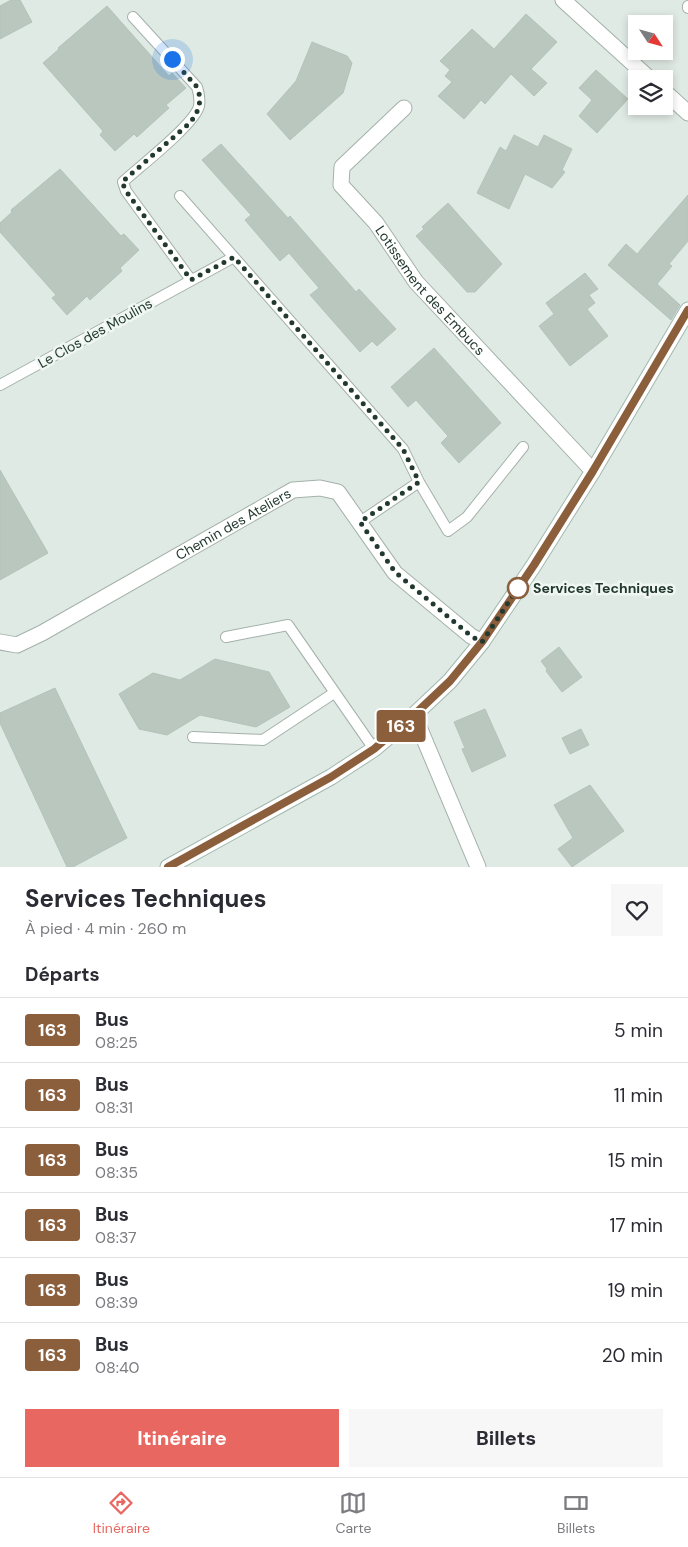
<!DOCTYPE html>
<html lang="fr">
<head>
<meta charset="utf-8">
<style>
	:root { --surface:#fff; --page:#f7f7f7; --text:#2b2b33; --muted:#7c7c81; --line:#e1e1e2; --accent:#e86861 }
	body { margin:0; font-family:"DM Sans",sans-serif; background:var(--page); color:var(--text); height:100vh; display:flex; flex-direction:column; font-size:19px; white-space:nowrap }
	* { box-sizing:border-box; margin:0 }
	p { font-size:16px; color:var(--muted) }
	.icon { flex:none; width:28px; height:28px; fill:none; stroke:currentColor; stroke-width:2; stroke-linecap:round; stroke-linejoin:round }
	.map { position:relative; height:867px; overflow:hidden }
	.sheet { display:flex; flex-direction:column; background:var(--surface); flex:1 }
	.sheet>* { flex:none }
	.badge { padding:0 10px; border-radius:4px; font-size:18px; line-height:32px }
	.needle { width:32px; rotate:126deg }
	.fabs { position:absolute; left:628px; top:15px; display:grid; gap:10px }
	.fabs a { display:grid; place-items:center; width:45px; height:45px; border-radius:0px; background:var(--surface); box-shadow:0 2px 8px #0003; font-size:25px }
	.you { position:absolute; width:25px; height:25px; margin:-12px; border:4px solid #fff; border-radius:50%; background:#1a73e8; box-shadow:0 0 0 8px #1a73e833 }
	.map>.badge { position:absolute; translate:-50% -50%; box-shadow:0 0 0 2px #fff }
	h2 { padding:0 25px; font-size:19px; line-height:45px }
	.round { display:grid; place-items:center; flex:none; width:52px; height:52px; border-radius:0px; background:var(--page) }
	.summary { display:flex; align-items:center; justify-content:space-between; height:85px; padding:0 25px }
	h1 { font-size:24px; font-weight:700; line-height:38px }
	.button { display:flex; gap:10px; margin-top:auto; padding:10px 25px }
	.button a { flex:1; height:58px; border-radius:0px; background:var(--accent); color:#fff; font-size:20px; font-weight:700; line-height:58px; text-align:center }
	.button a+a { background:var(--page); color:var(--text) }
	ul { padding:0; list-style:none }
	li { display:flex; align-items:center; gap:15px; height:65px; padding:0 25px; border-top:1px solid var(--line) }
	li div { flex:1 }
	li b { display:block; font-size:19px }
	li em { font-style:normal }
	li .badge { min-width:55px; font-weight:700; text-align:center }
	.tab-bar { display:flex; justify-content:space-around; align-items:center; height:70px; border-top:1px solid var(--line); background:var(--surface); font-size:14px; color:var(--muted) }
	.tab-bar a { display:grid; justify-items:center; gap:2px }
	.tab-bar .current { color:var(--accent) }
	.map>svg:first-child { display:block }
</style>
</head>
<body>
<div class="map">
<svg width="688" height="867" viewBox="0 0 688 867">
	<rect width="100%" height="100%" fill="#e0eae4"/>
	<!-- building -->
	<path fill="#b9c7bf" stroke="#b3c3ba" d="M 11,0 L 20,0 L 32,22 L 0,39 L 0,6 Z
		M 107,6 L 169,76 L 172,73 L 186,88 L 166,105 L 169,108 L 137,137 L 134,134 L 115,151 L 100,135 L 103,131 L 43,63 L 59,49 L 58,48 Z
		M 526,14 L 557,42 L 531,69 L 547,83 L 534,96 L 511,74 L 485,104 L 481,100 L 464,119 L 438,96 L 452,82 L 445,76 L 450,70 L 440,61 L 472,29 L 494,49 Z
		M 312,42 L 347,56 L 352,63 L 343,93 L 290,140 L 267,114 L 296,81 Z
		M 596,70 L 628,99 L 597,133 L 579,116 L 592,100 L 579,88 Z
		M 514,135 L 538,147 L 544,135 L 572,149 L 562,170 L 565,172 L 552,188 L 525,174 L 509,209 L 477,193 L 500,147 L 506,151 Z
		M 221,144 L 288,218 L 290,216 L 356,292 L 359,289 L 396,329 L 377,346 L 372,341 L 360,352 L 310,295 L 319,288 L 289,253 L 280,261 L 245,220 L 251,215 L 202,160 Z
		M 60,169 L 121,236 L 124,234 L 139,250 L 120,268 L 122,271 L 90,300 L 87,296 L 67,315 L 52,298 L 56,295 L 0,232 L 0,223 L 12,212 L 11,210 Z
		M 688,195 L 688,241 L 669,264 L 672,266 L 657,284 L 680,305 L 671,320 L 608,265 L 626,244 L 637,254 Z
		M 448,203 L 502,264 L 475,292 L 467,292 L 416,236 L 424,229 L 422,227 Z
		M 585,273 L 598,289 L 589,295 L 595,303 L 587,309 L 608,336 L 570,366 L 539,326 L 554,314 L 546,303 Z
		M 434,348 L 501,423 L 459,463 L 441,443 L 448,436 L 416,400 L 408,407 L 391,387 Z
		M 0,470 L 48,553 L 0,580 Z
		M 559,647 L 582,677 L 562,692 L 546,671 L 547,669 L 541,661 Z
		M 215,659 L 269,672 L 290,707 L 256,727 L 200,715 L 167,735 L 139,729 L 119,694 L 153,673 L 180,680 Z
		M 55,688 L 127,838 L 73,867 L 67,867 L 0,723 L 0,713 Z
		M 485,709 L 506,756 L 472,772 L 462,749 L 465,748 L 454,722 Z
		M 581,729 L 589,745 L 570,754 L 562,738 Z
		M 590,785 L 624,831 L 572,867 L 558,849 L 573,838 L 554,805 Z"/>
	<g fill="none" stroke-linecap="round" stroke-linejoin="round">
		<!-- lane casing -->
		<g stroke="#a3b1aa" stroke-width="12">
			<path id="lane" d="M 688,6 L 688,8
				M 133,17 L 197,87 C 199,93 200,100 199,106 C 195,124 139,167 123,182 L 126,191 L 191,280
				M 180,196 L 403,449 L 419,482 L 360,522
				M 0,385 L 234,257
				M 419,482 L 448,531 L 467,517 L 523,447
				M 226,637 L 288,625 L 374,749
				M 193,737 L 263,740 L 334,693"/>
		</g>
		<!-- street casing -->
		<g stroke="#a3b1aa" stroke-width="17">
			<g id="street">
				<path d="M 563,0 L 650,79"/>
				<path d="M 664,91 L 688,113"/>
				<path id="s1" d="M 404,108 L 342,167 L 341,185 L 376,223 L 416,282 L 593,471"/>
				<path id="s2" d="M 0,642 L 17,645 L 42,633 L 293,490 L 320,488 L 338,492 L 395,573 L 471,636 L 482,642"/>
				<path d="M 414,715 L 478,867"/>
			</g>
		</g>
		<!-- secondary casing -->
		<g stroke="#a2b8ad" stroke-width="17">
			<path id="secondary" d="M 168,867 L 331,777 L 374,749 L 414,715 L 450,681 L 482,642 L 534,565 L 593,471 L 688,310"/>
		</g>
		<!-- lane -->
		<use href="#lane" stroke="#fff" stroke-width="10"/>
		<!-- street -->
		<use href="#street" stroke="#fff" stroke-width="15"/>
		<!-- secondary -->
		<use href="#secondary" stroke="#fff" stroke-width="15"/>
	</g>
	<g fill="none" stroke-linecap="round" stroke-linejoin="round">
		<!-- line casing -->
		<g stroke="#fff" stroke-width="11">
			<path id="line" d="M 168,867 L 331,777 L 374,749 L 414,715 L 450,681 L 482,642 L 534,565 L 593,471 L 688,310"/>
		</g>
		<!-- line -->
		<use href="#line" stroke="#8b5e3c" stroke-width="8"/>
		<!-- walk -->
		<path stroke="#22392f" stroke-width="5" stroke-dasharray="0 9" d="M 172,59 L 197,87 L 200,97 L 199,108 L 191,122 L 122,182 L 126,191 L 191,280 L 234,257 L 403,449 L 419,482 L 360,522 L 395,572 L 471,636 L 482,642 L 518,588"/>
	</g>
	<!-- markers -->
	<circle fill="#fff" stroke="#8b5e3c" stroke-width="2.5" cx="518" cy="588" r="10"/>
	<g text-anchor="middle" dominant-baseline="central" stroke-width="5" stroke-linejoin="round" paint-order="stroke">
		<!-- street labels -->
		<g font-size="14" fill="#22392f" stroke="#f0f7f2">
			<text stroke="none"><textPath href="#s1" startOffset="242">Lotissement des Embucs</textPath></text>
			<text transform="translate(95 333) rotate(-29)">Le Clos des Moulins</text>
			<text stroke="none"><textPath href="#s2" startOffset="265">Chemin des Ateliers</textPath></text>
		</g>
		<!-- stop labels -->
		<g font-size="14" font-weight="bold" fill="#22392f" stroke="#f0f7f2" text-anchor="start">
			<text x="533" y="588">Services Techniques</text>
		</g>
	</g>
</svg>
<div class="fabs">
<a><svg class="needle" viewBox="-14 -14 28 28"><path d="M0-13l5 13h-10z" fill="#e53935"/><path d="M0 13l5-13h-10z" fill="#7c7c81"/></svg></a>
<a><svg class="icon" aria-label="layers" viewBox="0 0 24 24"><path d="M12 4l9 5-9 5-9-5zM3 14l9 5 9-5"/></svg></a>
</div>
<div class="you" style="left:172px;top:59px"></div>
<b class="badge" style="left:401px;top:726px;background:#8b5e3c;color:#fff">163</b>
</div>
<section class="sheet">
<div class="summary"><div><h1>Services Techniques</h1><p>À pied · 4 min · 260 m</p></div><a class="round"><svg class="icon" aria-label="heart" viewBox="0 0 24 24"><path d="M12 20l-8-8c-3-5 5-10 8-4 3-6 11-1 8 4z"/></svg></a></div>
<h2>Départs</h2>
<ul>
<li><span class="badge" style="background:#8b5e3c;color:#fff">163</span><div><b>Bus</b><p>08:25</p></div><em>5 min</em></li>
<li><span class="badge" style="background:#8b5e3c;color:#fff">163</span><div><b>Bus</b><p>08:31</p></div><em>11 min</em></li>
<li><span class="badge" style="background:#8b5e3c;color:#fff">163</span><div><b>Bus</b><p>08:35</p></div><em>15 min</em></li>
<li><span class="badge" style="background:#8b5e3c;color:#fff">163</span><div><b>Bus</b><p>08:37</p></div><em>17 min</em></li>
<li><span class="badge" style="background:#8b5e3c;color:#fff">163</span><div><b>Bus</b><p>08:39</p></div><em>19 min</em></li>
<li><span class="badge" style="background:#8b5e3c;color:#fff">163</span><div><b>Bus</b><p>08:40</p></div><em>20 min</em></li>
</ul>
<div class="button"><a>Itinéraire</a><a>Billets</a></div>
</section>
<nav class="tab-bar">
<a class="current"><svg class="icon" aria-label="directions" viewBox="0 0 24 24"><path d="M12 3l9 9-9 9-9-9zM9 14v-3h6M13 9l2 2-2 2"/></svg>Itinéraire</a>
<a><svg class="icon" aria-label="map" viewBox="0 0 24 24"><path d="M3 6l6-2 6 2 6-2v14l-6 2-6-2-6 2zM9 4v14M15 6v14"/></svg>Carte</a>
<a><svg class="icon" aria-label="tickets" viewBox="0 0 24 24"><path d="M3 7h18v10H3zM15 7v10"/></svg>Billets</a>
</nav>
</body>
</html>
